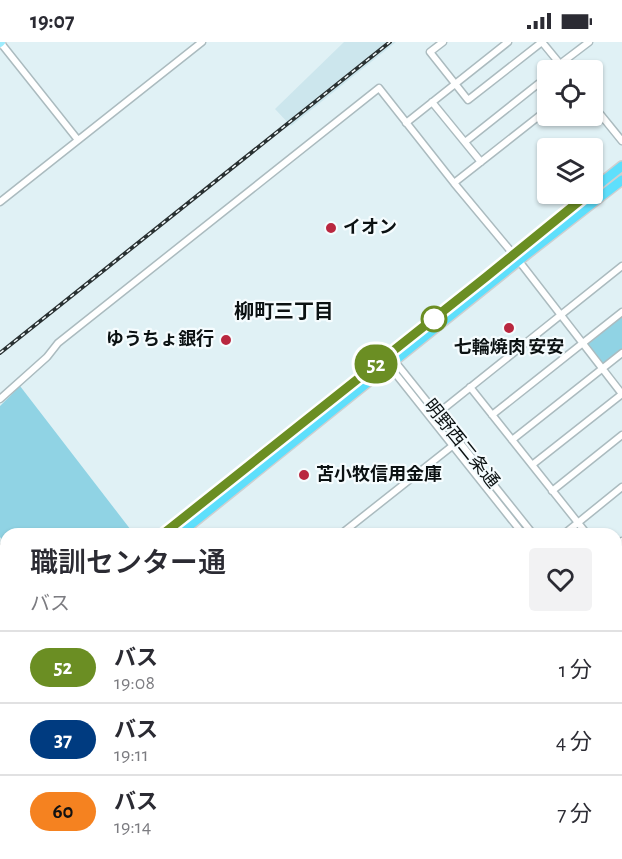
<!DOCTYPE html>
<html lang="ja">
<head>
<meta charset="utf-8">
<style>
	:root { --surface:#fff; --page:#f2f2f3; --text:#2b2b33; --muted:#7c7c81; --line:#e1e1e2 }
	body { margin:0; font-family:"Alegreya Sans","Noto Sans JP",sans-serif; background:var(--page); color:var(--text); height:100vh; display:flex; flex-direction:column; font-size:22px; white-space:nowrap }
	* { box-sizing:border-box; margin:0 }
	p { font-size:20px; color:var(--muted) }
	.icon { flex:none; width:33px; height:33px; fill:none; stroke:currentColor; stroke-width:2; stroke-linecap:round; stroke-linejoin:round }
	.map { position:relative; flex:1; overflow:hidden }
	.details { position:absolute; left:0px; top:486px; width:622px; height:332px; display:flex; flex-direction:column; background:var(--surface); border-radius:18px 18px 0 0; box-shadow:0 2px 4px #0004 }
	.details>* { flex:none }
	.badge { padding:0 12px; border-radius:20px; font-size:21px; line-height:39px }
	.fabs { position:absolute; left:537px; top:18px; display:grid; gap:12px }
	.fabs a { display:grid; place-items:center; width:66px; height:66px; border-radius:6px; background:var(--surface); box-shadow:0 2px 4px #0004; font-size:30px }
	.map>.badge { position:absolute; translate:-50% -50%; box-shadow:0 0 0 3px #fff }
	.round { display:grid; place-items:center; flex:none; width:63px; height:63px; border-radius:6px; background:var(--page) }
	.head { display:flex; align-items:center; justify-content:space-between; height:102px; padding:0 30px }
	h1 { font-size:28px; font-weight:600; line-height:45px }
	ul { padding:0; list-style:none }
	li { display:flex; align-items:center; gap:18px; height:72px; padding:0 30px; border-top:2px solid var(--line) }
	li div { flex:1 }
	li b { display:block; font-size:22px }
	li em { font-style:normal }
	li .badge { min-width:66px; font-weight:700; text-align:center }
	.status { display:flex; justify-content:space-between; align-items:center; height:42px; padding:0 30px; background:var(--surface); direction:ltr }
	.status svg { height:16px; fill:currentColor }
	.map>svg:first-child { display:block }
</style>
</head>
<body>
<div class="status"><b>19:07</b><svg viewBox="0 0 49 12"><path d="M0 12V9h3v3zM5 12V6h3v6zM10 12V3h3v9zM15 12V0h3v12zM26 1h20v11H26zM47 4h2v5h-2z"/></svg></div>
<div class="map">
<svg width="622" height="817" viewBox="0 0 622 817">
	<rect width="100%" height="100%" fill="#e0f1f5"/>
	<!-- built -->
	<path fill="#cce6ed" d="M 344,0 L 396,0 L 291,84 L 275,67 Z
		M 0,517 L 6,524 L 6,599 L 0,604 Z
		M 543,812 L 605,812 L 610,817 L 536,817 Z"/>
	<!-- green -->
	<path fill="#90d3e4" d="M 622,275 L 622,307 L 605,320 L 602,320 L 588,302 Z
		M 20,344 L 134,492 L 6,492 L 6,503 L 0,495 L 0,364 Z
		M 261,812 L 406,812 L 410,817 L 259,817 L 257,814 Z"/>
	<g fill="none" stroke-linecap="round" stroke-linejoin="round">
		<!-- minor casing -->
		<g stroke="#abbbbf" stroke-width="9">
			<path id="minor" d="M 0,0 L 78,98
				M 443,0 L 430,10 L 468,58 L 542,0
				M 542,0 L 565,28
				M 560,22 L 589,0
				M 432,60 L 481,120
				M 592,62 L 622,99
				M 406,81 L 508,0
				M 465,100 L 538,42 L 548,53
				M 454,141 L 548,67
				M 0,160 L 202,0
				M 393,317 L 533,492
				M 387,321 L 523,492
				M 470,345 L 587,492
				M 0,357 L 47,315 L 58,301 L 379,46 L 454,141 L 519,219 L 622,352 L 532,423
				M 492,373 L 622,270
				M 432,376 L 622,224
				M 512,398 L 622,311
				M 552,449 L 622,393
				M 341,492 L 456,401
				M 564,492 L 622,445
				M 616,503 L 622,499
				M 0,506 L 6,513
				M 616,530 L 622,537
				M 616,597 L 622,604
				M 616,609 L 622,616
				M 0,709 L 6,717
				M 616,747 L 622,743
				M 0,764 L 6,760
				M 81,812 L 86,817
				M 244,812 L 248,817
				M 413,812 L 417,817
				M 153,817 L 160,812
				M 528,817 L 535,812"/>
		</g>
		<!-- major casing -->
		<g stroke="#cecfd0" stroke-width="11">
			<path id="major" d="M 0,1 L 1,0"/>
		</g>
		<!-- highway casing -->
		<g stroke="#cecfd0" stroke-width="12">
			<path id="highway" d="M 592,148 L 622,124
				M 163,492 L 503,221 L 588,152
				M 179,492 L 527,212 L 622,138
				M 0,621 L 6,616
				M 0,633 L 6,628"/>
		</g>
		<!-- minor -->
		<use href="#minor" stroke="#fff" stroke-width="6"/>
		<!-- major -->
		<use href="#major" stroke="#9eecfd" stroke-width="8"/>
		<!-- highway -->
		<use href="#highway" stroke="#5edffc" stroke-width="9"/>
		<!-- rail casing -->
		<g stroke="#293132" stroke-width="4">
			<path id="rail" d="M 0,311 L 390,0"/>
		</g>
		<!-- rail -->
		<use href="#rail" stroke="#f5fcfe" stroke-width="1.5" stroke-dasharray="4.5" stroke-linecap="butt"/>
	</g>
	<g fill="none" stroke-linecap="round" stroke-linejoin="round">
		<!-- line casing -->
		<g stroke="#fff" stroke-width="14">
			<path id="line" d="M 163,492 L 486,235 L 588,152"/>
		</g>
		<!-- line -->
		<use href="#line" stroke="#6b8e23" stroke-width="9"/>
	</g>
	<!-- markers -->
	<g fill="#b9273f" stroke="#f5fcfe" stroke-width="2">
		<circle cx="331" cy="186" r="6"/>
		<circle cx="509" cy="286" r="6"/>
		<circle cx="226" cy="298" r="6"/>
		<circle cx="304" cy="433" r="6"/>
	</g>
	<circle fill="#fff" stroke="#6b8e23" stroke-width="3" cx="434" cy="277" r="12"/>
	<g text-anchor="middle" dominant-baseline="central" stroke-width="4.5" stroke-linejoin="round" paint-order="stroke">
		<!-- poi labels -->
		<g font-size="18" font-weight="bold" fill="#0b1112" stroke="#f5fcfe" text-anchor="start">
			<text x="343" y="186">イオン</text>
			<text x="214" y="298" text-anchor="end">ゆうちょ銀行</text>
			<text x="509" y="306" text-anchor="middle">七輪焼肉 安安</text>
			<text x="316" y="433">苫小牧信用金庫</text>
		</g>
		<!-- street labels -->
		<g font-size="18" fill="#0b1112" stroke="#f5fcfe">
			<text transform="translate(461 402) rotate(51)">明野西二条通</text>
		</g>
		<!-- neighbourhood labels -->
		<g font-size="20" font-weight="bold" fill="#0b1112" stroke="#f5fcfe">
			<text x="284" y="270">柳町三丁目</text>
		</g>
	</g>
</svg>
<div class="fabs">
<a><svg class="icon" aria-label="locate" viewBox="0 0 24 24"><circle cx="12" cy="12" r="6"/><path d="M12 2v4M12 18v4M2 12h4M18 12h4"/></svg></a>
<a><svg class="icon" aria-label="layers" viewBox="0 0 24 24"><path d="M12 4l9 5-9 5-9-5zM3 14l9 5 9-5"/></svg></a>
</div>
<b class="badge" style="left:376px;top:322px;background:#6b8e23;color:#fff">52</b>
<section class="details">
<div class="head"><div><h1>職訓センター通</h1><p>バス</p></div><a class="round"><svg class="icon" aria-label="heart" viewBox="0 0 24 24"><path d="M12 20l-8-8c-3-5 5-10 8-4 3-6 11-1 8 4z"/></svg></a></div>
<ul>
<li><span class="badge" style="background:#6b8e23;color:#fff">52</span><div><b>バス</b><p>19:08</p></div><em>1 分</em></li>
<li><span class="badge" style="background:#003b80;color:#fff">37</span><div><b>バス</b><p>19:11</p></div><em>4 分</em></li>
<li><span class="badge" style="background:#f58220;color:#111">60</span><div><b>バス</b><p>19:14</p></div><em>7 分</em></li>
</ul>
</section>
</div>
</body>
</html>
